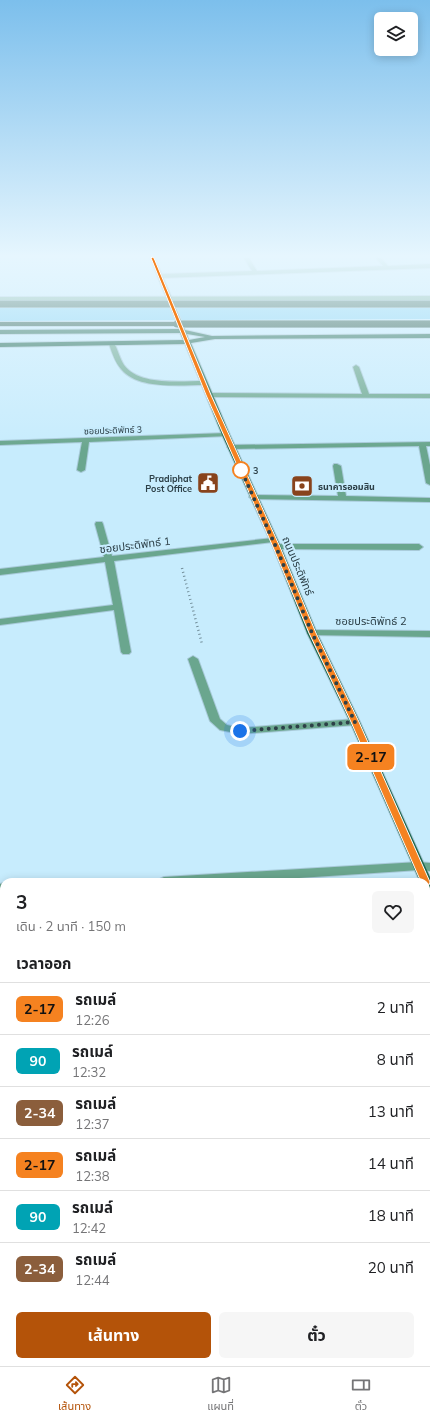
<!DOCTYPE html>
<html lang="th">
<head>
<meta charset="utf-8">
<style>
	:root { --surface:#fff; --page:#f6f6f6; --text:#202124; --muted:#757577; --line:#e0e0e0; --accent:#b45309 }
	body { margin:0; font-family:Mulish,"Noto Sans Thai",sans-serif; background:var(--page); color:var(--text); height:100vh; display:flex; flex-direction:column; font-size:15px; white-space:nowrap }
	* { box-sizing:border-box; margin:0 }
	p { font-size:13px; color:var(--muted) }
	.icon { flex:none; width:22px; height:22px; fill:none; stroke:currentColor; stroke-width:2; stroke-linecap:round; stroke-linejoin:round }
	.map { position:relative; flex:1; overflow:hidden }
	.sheet { position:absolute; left:0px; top:878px; width:430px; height:488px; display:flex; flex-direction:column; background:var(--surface); border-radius:12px 12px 0 0; box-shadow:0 2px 10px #0003 }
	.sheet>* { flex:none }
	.badge { padding:0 8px; border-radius:6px; font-size:14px; line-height:26px }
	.controls { position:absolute; left:374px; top:12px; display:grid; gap:8px }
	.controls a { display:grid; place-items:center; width:44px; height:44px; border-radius:6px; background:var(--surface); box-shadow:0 2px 10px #0003; font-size:20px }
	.you { position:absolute; width:20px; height:20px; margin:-10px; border:3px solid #fff; border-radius:50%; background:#1a73e8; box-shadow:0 0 0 6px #1a73e833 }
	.map>.badge { position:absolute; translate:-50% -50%; box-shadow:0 0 0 2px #fff }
	h2 { padding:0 16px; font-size:15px; line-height:36px }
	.round { display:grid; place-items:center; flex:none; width:42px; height:42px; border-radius:6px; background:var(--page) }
	.overview { display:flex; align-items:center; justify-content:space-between; height:68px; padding:0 16px }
	h1 { font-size:19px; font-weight:700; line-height:30px }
	.primary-button { display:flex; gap:8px; margin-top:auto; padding:8px 16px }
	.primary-button a { flex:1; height:46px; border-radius:6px; background:var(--accent); color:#fff; font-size:16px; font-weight:700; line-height:46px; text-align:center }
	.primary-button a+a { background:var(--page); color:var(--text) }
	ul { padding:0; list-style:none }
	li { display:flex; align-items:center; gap:12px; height:52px; padding:0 16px; border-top:1px solid var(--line) }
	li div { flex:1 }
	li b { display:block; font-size:15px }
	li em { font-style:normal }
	li .badge { min-width:44px; font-weight:700; text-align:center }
	.menu { display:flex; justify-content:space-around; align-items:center; height:56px; border-top:1px solid var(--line); background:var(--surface); font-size:11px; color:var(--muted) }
	.menu a { display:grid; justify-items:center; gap:2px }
	.menu .on { color:var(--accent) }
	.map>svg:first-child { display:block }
</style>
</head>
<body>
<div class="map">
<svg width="430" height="1366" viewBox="0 0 430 1366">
	<rect width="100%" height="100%" fill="#c7ecfd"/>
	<!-- built -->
	<path fill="#b3def2" d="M 430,882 L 430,1038 L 426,1038 L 426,883 Z
		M 4,906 L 4,1081 L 0,1081 L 0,907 Z"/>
	<!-- green -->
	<path fill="#dcd988" d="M 426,1270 L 430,1270 L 430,1366 L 233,1366 L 233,1362 L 426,1362 Z
		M 0,1274 L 4,1274 L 4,1315 L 0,1315 Z"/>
	<!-- water -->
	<path fill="#7bd0f3" d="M 430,306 L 430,319 L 0,321 L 0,307 Z"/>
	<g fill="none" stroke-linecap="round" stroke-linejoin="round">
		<!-- canal -->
		<path fill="#7bd0f3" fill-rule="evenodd" d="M 426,1207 L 430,1207 L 430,1259 L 426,1259 Z
			M 0,1214 L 4,1214 L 4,1266 L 0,1266 Z"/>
		<!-- minor casing -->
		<g stroke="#a8cad9" stroke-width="2">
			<path id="minor" d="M 244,258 L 249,258 L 257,271 L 383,266 L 376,258 L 381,258 L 388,266 L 430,264 L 430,268 L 161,278 L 158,276 L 161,274 L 252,271 Z
				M 430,296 L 430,300 L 0,301 L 0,297 Z
				M 110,343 L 114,343 C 118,350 120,359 124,365 C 139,386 181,381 204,381 L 207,383 L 204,385 C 180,385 138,390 121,369 C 115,362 112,353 109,344 Z
				M 356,365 L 359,367 L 369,394 L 430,394 L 430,398 L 209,397 L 206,395 L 209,393 L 362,394 L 353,367 Z
				M 226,433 L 228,434 L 228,436 L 89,442 L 85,470 L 81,472 L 77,470 L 82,442 L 0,445 L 0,441 Z
				M 430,442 L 430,446 L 426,446 L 430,465 L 430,485 L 426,483 L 419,446 L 231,449 L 227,447 L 231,445 Z
				M 334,464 L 337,464 L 341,466 L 346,496 L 430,498 L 430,502 L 253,499 L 249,497 L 253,495 L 338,496 L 333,466 Z
				M 96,522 L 102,522 L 103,524 L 112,556 L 273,538 L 277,540 L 273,542 L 114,561 L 131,652 L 129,654 L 123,654 L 121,652 L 114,610 L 0,625 L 0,619 L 113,605 L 105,562 L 0,575 L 0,569 L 104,557 L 95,524 Z
				M 277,544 L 419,544 L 423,547 L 419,550 L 274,549 L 273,547 Z
				M 312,630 L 430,631 L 430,637 L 309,635 L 307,633 L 309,631 Z
				M 193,656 L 198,659 L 220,719 L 227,725 L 240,728 L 355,719 L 360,722 L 355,725 L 240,734 L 220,730 L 210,721 L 188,659 Z
				M 419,862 L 430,863 L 430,871 L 419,870 L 237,882 L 158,882 L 160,879 L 164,877 Z
				M 4,883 L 4,893 L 0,894 L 0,884 Z
				M 430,1086 L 430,1100 L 426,1102 L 426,1088 Z
				M 0,1125 L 4,1125 L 4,1139 L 0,1139 Z
				M 426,1134 L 430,1135 L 430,1149 L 426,1148 Z"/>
		</g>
		<!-- major casing -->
		<g stroke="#a8cad9" stroke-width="2">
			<path id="major" d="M 150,258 L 155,258 L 185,330 L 212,336 L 430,334 L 430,338 L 215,339 L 191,343 L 230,435 L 281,547 L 317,633 L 360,722 L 430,877 L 430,899 L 426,897 L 426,882 L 420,882 L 350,722 L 307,633 L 273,547 L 222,435 L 185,344 L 0,347 L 0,343 L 183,340 L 180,333 L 0,334 L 0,330 L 179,329 ZM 187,334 L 205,337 L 189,340 Z"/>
		</g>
		<!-- highway casing -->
		<g stroke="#a8cad9" stroke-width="2">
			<path id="highway" d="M 0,322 L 177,322 L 180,324 L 177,326 L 0,326 Z"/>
		</g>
		<!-- path -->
		<path stroke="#74909c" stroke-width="2.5" stroke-dasharray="1 3" stroke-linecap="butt" d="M 182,568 L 202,644"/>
		<!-- minor -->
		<use href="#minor" fill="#6aa68e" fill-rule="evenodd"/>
		<!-- major -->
		<use href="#major" fill="#1d664e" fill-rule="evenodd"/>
		<!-- highway -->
		<use href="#highway" fill="#174c3a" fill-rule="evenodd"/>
		<!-- rail-far1 -->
		<path stroke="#546b75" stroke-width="3.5" stroke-dasharray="8 3.5" stroke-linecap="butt" d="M 426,921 L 430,920
			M 0,926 L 4,926
			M 426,940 L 430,939
			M 0,950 L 4,950
			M 0,970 L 4,970
			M 426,995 L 430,995
			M 0,1007 L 4,1007
			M 426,1017 L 430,1017"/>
		<!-- rail -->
		<path stroke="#546b75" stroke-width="5" stroke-dasharray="10 5" stroke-linecap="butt" d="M 0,1028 L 4,1028"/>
		<!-- highway-bridge casing -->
		<g stroke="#a8cad9" stroke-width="8" stroke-linecap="butt">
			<path id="highway-bridge" d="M 0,304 L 430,304
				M 177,324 L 430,324"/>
		</g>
		<!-- highway-bridge -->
		<use href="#highway-bridge" stroke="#174c3a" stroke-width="7"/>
	</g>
	<!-- sky -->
	<linearGradient id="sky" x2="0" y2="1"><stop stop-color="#7cbfec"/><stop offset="0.57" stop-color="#e6f6fe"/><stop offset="1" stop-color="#e6f6fe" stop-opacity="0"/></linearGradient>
	<rect width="430" height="449" fill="url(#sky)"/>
	<!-- line -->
	<path fill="#f58220" stroke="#fff" d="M 152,257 L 154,258 L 211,395 L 280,547 L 316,633 L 359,722 L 430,882 L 429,885 L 422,885 L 421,882 L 351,722 L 309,633 L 273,547 L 206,395 L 151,258 Z"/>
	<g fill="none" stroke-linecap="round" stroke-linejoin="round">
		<!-- walk -->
		<path stroke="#2d4048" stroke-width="4" stroke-dasharray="0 7.2" d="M 240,731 L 355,722 L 312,633 L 276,547 L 241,470"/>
	</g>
	<!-- icons -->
	<defs>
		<g id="civic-square" transform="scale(1.15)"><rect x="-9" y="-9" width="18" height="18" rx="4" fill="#88431c" stroke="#c7ecfd"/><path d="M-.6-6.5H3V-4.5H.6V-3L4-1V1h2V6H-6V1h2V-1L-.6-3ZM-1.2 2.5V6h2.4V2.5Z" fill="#fff"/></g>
		<g id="bank-square" transform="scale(1.15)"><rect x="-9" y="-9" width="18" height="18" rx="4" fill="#88431c" stroke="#c7ecfd"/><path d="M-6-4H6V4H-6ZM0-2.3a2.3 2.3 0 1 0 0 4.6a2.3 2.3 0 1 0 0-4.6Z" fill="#fff"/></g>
	</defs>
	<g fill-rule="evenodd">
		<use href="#civic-square" x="208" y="483"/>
		<use href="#bank-square" x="302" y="486"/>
	</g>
	<!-- markers -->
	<circle fill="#fff" stroke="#f58220" stroke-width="2" cx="241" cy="470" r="8"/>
	<g text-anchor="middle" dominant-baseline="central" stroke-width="4" stroke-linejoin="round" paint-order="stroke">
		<!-- far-street labels -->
		<g font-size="9" fill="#2d4048" stroke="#c7ecfd">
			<text transform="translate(113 430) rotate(-2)">ซอยประดิพัทธ์ 3</text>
		</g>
		<!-- far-stop labels -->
		<g font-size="9" font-weight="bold" fill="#2d4048" stroke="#c7ecfd" text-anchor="start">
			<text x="253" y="470">3</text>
		</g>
		<!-- far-poi labels -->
		<g font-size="9" font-weight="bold" fill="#2d4048" stroke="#c7ecfd" text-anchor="end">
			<text x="192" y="478">Pradiphat<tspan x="192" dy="10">Post Office</tspan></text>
			<text x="318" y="486" text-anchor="start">ธนาคารออมสิน</text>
		</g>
		<!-- street labels -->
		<g font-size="11" fill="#2d4048" stroke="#c7ecfd">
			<text transform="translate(135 545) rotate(-7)">ซอยประดิพัทธ์ 1</text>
			<text transform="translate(298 566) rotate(67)">ถนนประดิพัทธ์</text>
			<text x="371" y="621">ซอยประดิพัทธ์ 2</text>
		</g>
	</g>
</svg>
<div class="controls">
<a><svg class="icon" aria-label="layers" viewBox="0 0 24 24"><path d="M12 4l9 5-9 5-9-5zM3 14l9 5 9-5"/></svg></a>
</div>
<div class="you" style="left:240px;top:731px"></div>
<b class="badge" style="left:371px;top:757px;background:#f58220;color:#111">2-17</b>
<section class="sheet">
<div class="overview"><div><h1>3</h1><p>เดิน · 2 นาที · 150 m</p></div><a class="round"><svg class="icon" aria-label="heart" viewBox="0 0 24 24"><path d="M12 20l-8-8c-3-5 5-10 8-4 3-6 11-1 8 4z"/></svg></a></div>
<h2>เวลาออก</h2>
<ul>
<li><span class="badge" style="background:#f58220;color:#111">2-17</span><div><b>รถเมล์</b><p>12:26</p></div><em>2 นาที</em></li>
<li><span class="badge" style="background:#00a3b4;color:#fff">90</span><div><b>รถเมล์</b><p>12:32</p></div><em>8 นาที</em></li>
<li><span class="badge" style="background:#8b5e3c;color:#fff">2-34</span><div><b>รถเมล์</b><p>12:37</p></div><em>13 นาที</em></li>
<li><span class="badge" style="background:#f58220;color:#111">2-17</span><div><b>รถเมล์</b><p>12:38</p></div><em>14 นาที</em></li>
<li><span class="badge" style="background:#00a3b4;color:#fff">90</span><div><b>รถเมล์</b><p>12:42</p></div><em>18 นาที</em></li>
<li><span class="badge" style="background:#8b5e3c;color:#fff">2-34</span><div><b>รถเมล์</b><p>12:44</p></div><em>20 นาที</em></li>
</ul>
<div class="primary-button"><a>เส้นทาง</a><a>ตั๋ว</a></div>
</section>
</div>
<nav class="menu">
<a class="on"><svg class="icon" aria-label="directions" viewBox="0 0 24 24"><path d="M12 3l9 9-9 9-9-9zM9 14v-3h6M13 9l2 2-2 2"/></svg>เส้นทาง</a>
<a><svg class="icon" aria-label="map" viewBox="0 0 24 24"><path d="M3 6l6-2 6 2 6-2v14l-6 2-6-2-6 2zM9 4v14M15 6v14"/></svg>แผนที่</a>
<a><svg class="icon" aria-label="tickets" viewBox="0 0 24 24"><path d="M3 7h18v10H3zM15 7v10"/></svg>ตั๋ว</a>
</nav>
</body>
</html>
